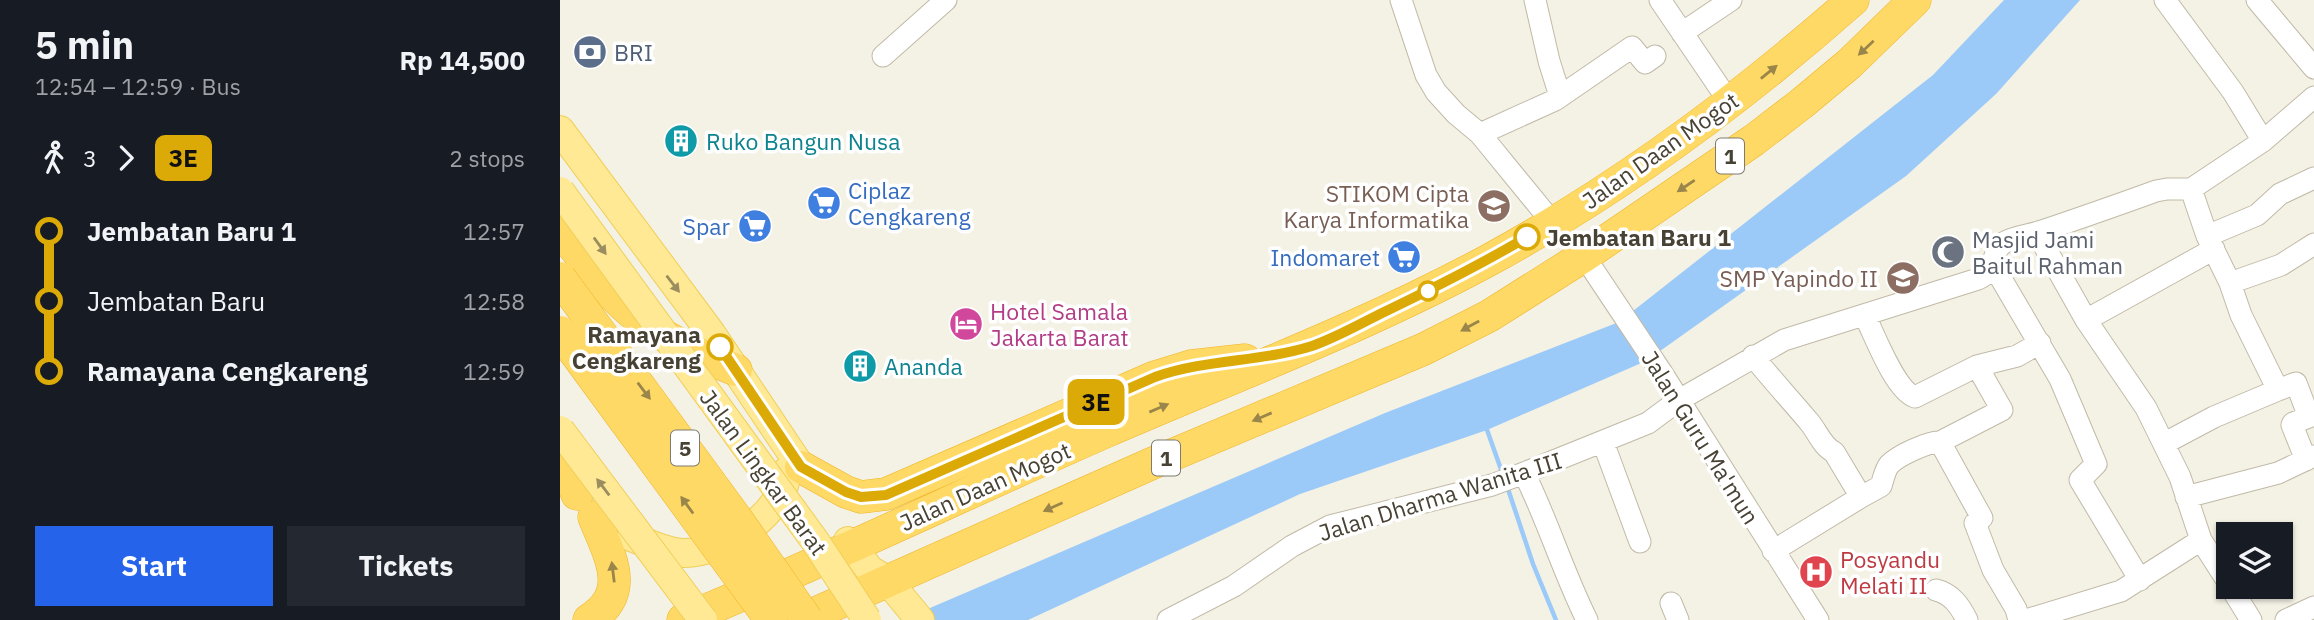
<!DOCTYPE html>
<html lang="en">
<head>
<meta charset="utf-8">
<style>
	:root { --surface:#171b24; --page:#242831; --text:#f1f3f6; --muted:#9ea1a6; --accent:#2563eb }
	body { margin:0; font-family:"IBM Plex Sans",sans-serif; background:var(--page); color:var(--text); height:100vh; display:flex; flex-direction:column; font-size:26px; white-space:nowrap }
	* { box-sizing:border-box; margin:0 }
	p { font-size:23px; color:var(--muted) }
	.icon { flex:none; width:38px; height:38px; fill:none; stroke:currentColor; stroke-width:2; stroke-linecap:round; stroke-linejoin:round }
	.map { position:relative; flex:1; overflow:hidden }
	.side { display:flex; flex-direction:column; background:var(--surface); width:560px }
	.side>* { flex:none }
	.badge { padding:0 14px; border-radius:10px; font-size:24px; line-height:46px }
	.controls { position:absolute; left:1656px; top:522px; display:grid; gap:14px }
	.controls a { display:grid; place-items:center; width:77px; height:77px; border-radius:0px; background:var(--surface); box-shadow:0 2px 5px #0004; font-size:35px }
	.map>.badge { position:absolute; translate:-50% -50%; box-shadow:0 0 0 4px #fff }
	.legs { display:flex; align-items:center; gap:10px; height:77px; padding:0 35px; font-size:23px }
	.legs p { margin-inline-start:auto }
	.overview { display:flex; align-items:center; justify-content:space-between; height:119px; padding:0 35px }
	h1 { font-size:38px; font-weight:700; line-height:52px }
	.primary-button { display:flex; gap:14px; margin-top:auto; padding:14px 35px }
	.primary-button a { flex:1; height:80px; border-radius:0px; background:var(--accent); color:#fff; font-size:28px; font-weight:700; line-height:80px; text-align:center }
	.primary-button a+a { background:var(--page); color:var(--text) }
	ul { padding:0 35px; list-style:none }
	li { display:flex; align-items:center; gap:24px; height:70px; font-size:26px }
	li i { display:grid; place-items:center; width:10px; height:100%; margin:0 9px; background:currentColor }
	li i::after { content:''; width:18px; height:18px; margin:-9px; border:5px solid; border-radius:50%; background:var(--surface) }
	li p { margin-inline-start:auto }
	li:first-child i { background:linear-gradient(#0000 50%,currentColor 0) }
	li:last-child i { background:linear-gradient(currentColor 50%,#0000 0) }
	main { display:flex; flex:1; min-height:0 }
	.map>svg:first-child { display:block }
</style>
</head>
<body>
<main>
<section class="side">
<div class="overview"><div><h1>5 min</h1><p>12:54 – 12:59 · Bus</p></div><b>Rp 14,500</b></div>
<div class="legs"><svg class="icon" aria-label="walk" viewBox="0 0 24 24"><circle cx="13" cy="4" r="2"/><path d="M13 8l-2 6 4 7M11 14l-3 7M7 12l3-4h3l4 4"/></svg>3<svg class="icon" aria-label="forward" viewBox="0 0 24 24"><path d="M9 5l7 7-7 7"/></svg><b class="badge" style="background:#dbaa07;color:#111">3E</b><p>2 stops</p></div>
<ul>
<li><i style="color:#dbaa07"></i><b>Jembatan Baru 1</b><p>12:57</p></li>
<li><i style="color:#dbaa07"></i><span>Jembatan Baru</span><p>12:58</p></li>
<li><i style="color:#dbaa07"></i><b>Ramayana Cengkareng</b><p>12:59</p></li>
</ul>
<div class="primary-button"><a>Start</a><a>Tickets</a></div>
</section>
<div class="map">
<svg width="1754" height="620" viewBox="0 0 1754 620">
	<rect width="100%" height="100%" fill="#f4f1e5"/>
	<!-- water -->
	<path fill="#9bcaf8" d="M 1444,0 L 1520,0 L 1436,94 L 1346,176 L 1086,361 L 927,430 L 740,494 L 468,620 L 342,620 L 825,413 L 1059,322 L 1373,75 Z"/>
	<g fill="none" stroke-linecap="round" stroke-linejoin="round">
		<!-- stream -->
		<path stroke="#9bcaf8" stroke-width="4.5" d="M 926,427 L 943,475
			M 947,486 L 973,564 L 996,620"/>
		<!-- minor casing -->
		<g stroke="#c1baa7" stroke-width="23">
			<path id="minor" d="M 841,0 L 866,75 L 876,92 L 896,114 L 920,134 L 992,222
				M 975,0 L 989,61 L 1000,96
				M 1100,0 L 1170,103
				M 1605,0 L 1673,92 L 1703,141
				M 1697,0 L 1754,68
				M 1122,33 L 1171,0
				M 323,56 L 386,0
				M 920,134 L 995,100 L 1072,47 L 1085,63 L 1095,56
				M 1631,189 L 1647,236 L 1670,283 L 1681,315 L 1718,390 L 1736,383 L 1749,417 L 1733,423 L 1732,425 L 1746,460
				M 1477,233 L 1526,320 L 1586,408 L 1620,477 L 1641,540 L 1668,582
				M 1647,236 L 1697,215 L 1720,194 L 1754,178
				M 1024,256 L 1102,373 L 1258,620
				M 1433,265 L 1500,379 L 1536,464 L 1520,480 L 1580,580
				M 1670,283 L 1721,265 L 1754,244
				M 1305,316 C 1315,336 1335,390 1355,397 L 1417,366 L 1442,410 L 1380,442
				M 1526,320 L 1654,249
				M 1193,356 C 1211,379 1231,400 1250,423 C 1258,433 1263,447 1274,452 L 1301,497 L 1213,551
				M 1417,366 L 1457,356 L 1480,343
				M 1043,442 L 1080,542
				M 1605,443 L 1654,417 L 1718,390
				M 964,473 C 988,521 1003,572 1027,620
				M 1301,497 L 1321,486 C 1323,480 1325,470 1329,465 C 1337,456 1369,441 1380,442 L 1422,518 L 1415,523 L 1433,570 L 1456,609 L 1459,620
				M 1626,497 L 1718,473 L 1754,456
				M 1670,586 L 1691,620
				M 1376,590 C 1392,594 1400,606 1407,620
				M 1111,603 L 1118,620
				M 608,620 L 674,586 L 732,546 L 770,526 L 932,485 L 964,473 L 1088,423 L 1119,400 L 1224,340 L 1418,279 C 1441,268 1428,252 1445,242 C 1456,236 1470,235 1482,231 C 1520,218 1558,205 1596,191 L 1607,189 L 1631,189 L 1703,141 L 1754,97
				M 1466,620 L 1561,591 L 1641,540
				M 1726,620 L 1754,607"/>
		</g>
		<!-- major casing -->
		<g stroke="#f0cf58" stroke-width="30">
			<path id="major" d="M 0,130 L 151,333 L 241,467
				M 71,537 C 88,543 105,552 123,553 C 163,554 225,513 227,471
				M 288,541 L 310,570 L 327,580 L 360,620"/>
		</g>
		<!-- highway casing -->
		<g stroke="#eeb526" stroke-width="33">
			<path id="highway" d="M 0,229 C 22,257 44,289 71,312 C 102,338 139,355 176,370
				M 0,450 L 17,494
				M 241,467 L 286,492 L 301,497 L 326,494 L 595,377 L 631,366 L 685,360
				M 29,620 C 73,592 49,555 34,517
				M 123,620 C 265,561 404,494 545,432 C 674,376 805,327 929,260 C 1061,188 1181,99 1293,0
				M 240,620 L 593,463 L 864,349 L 929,316 L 1024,256 L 1194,140 L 1241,104 L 1289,64 L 1355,0"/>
		</g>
		<!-- minor -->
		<use href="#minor" stroke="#fff" stroke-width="21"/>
		<!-- major -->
		<use href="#major" stroke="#ffe994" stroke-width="28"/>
		<!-- highway -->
		<use href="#highway" stroke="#ffd966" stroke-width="32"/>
		<!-- major-bridge casing -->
		<g stroke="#f0cf58" stroke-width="30" stroke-linecap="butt">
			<path id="major-bridge" d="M 0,191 L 255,541 L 307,620
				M 0,430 L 143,620"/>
		</g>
		<!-- highway-bridge casing -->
		<g stroke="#eeb526" stroke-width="33" stroke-linecap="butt">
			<path id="highway-bridge" d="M 0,278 L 176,518 L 247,620
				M 0,332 L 211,620"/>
		</g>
		<!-- major-bridge -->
		<use href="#major-bridge" stroke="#ffe994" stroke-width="28"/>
		<!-- highway-bridge -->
		<use href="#highway-bridge" stroke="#ffd966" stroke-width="32"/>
	</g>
	<!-- one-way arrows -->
	<defs><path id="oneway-solid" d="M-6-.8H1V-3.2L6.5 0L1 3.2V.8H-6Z" transform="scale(1.75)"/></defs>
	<g fill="#9a864a">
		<use href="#oneway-solid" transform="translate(1306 48) rotate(137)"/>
		<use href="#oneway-solid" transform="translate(1209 72) rotate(-39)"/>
		<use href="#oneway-solid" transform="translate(1126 186) rotate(146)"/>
		<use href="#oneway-solid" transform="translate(910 326) rotate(151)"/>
		<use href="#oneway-solid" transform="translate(84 391) rotate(53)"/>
		<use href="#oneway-solid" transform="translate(599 408) rotate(-23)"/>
		<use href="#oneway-solid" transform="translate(702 417) rotate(157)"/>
		<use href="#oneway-solid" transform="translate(127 505) rotate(-126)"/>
		<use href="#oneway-solid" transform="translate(493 507) rotate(156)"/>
		<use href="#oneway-solid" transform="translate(53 572) rotate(-97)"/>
	</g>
	<g fill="#9a8d5f">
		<use href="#oneway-solid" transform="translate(40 246) rotate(54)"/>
		<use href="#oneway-solid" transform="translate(113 284) rotate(52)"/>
		<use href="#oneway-solid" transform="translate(43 487) rotate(-127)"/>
	</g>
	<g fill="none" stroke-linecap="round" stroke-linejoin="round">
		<!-- line-1 casing -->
		<g stroke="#fff" stroke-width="16">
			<path id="line-1" d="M 160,347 L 241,467 L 286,492 L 301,497 L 326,495 L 595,377 C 645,359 701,362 752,346 C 775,338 798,325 820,314 C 870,290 920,265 967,237"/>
		</g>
		<!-- line-1 -->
		<use href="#line-1" stroke="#dbaa07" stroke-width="10"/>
	</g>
	<!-- icons -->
	<defs>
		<g id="bank-disc" transform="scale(1.75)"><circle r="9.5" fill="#5c6f8a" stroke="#fff"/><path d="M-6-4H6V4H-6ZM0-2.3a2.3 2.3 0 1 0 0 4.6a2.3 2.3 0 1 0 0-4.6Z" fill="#fff"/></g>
		<g id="building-disc" transform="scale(1.75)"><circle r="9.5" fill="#0f9aa8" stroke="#fff"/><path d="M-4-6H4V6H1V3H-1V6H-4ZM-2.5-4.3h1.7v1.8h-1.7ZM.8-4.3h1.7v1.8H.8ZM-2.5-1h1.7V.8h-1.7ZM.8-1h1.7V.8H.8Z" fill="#fff"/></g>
		<g id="supermarket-disc" transform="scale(1.75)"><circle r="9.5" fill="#3f7fe0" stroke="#fff"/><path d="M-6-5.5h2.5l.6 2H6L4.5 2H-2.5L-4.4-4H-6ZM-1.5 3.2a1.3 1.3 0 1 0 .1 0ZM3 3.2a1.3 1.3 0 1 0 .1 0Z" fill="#fff"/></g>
		<g id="university-disc" transform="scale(1.75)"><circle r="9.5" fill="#8d6e63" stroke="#fff"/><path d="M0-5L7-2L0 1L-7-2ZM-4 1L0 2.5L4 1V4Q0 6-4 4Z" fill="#fff"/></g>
		<g id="mosque-disc" transform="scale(1.75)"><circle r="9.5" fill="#6b7280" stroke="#fff"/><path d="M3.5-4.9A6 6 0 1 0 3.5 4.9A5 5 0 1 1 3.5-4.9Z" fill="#fff"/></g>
		<g id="school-disc" transform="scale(1.75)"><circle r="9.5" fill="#8d6e63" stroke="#fff"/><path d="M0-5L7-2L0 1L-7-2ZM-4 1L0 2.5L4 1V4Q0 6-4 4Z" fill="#fff"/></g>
		<g id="hotel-disc" transform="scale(1.75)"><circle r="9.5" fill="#d1479c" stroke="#fff"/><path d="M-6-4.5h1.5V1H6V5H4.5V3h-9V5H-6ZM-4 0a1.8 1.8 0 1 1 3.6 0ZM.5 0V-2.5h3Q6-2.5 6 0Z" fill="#fff"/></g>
		<g id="hospital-disc" transform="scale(1.75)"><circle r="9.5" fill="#e0444e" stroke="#fff"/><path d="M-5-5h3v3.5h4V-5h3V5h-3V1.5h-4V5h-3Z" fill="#fff"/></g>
	</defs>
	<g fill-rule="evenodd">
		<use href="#bank-disc" x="30" y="52"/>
		<use href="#building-disc" x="121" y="141"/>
		<use href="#supermarket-disc" x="264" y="203"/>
		<use href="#university-disc" x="934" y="206"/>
		<use href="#supermarket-disc" x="195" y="226"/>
		<use href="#mosque-disc" x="1388" y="252"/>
		<use href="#supermarket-disc" x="844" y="257"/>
		<use href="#school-disc" x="1343" y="278"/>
		<use href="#hotel-disc" x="406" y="324"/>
		<use href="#building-disc" x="300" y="366"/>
		<use href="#hospital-disc" x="1256" y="572"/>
	</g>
	<!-- markers -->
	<g fill="#fff" stroke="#dbaa07" stroke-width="3.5">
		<circle cx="967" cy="237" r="12"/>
		<circle cx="868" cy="291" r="9"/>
		<circle cx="160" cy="347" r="12"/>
	</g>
	<g text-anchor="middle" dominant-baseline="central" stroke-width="7" stroke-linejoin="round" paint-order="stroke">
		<!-- shield labels -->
		<g fill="#fff" stroke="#7f7b71" stroke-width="2">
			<rect x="1156" y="138.5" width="28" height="35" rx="5"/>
			<rect x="111" y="430.5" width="28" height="35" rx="5"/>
			<rect x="592" y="440.5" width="28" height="35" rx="5"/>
		</g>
		<g font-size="21" font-weight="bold" fill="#484234">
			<text x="1170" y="156">1</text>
			<text x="125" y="448">5</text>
			<text x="606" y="458">1</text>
		</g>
		<!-- service labels -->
		<g font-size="23" fill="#4e5e75" stroke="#fff" text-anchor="start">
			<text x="54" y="52">BRI</text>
		</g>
		<!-- culture labels -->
		<g font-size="23" fill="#0d838f" stroke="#fff" text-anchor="start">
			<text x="146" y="141">Ruko Bangun Nusa</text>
			<text x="324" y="366">Ananda</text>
		</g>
		<!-- street labels -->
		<g font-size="23" fill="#484234" stroke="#fff">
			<text transform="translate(1100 150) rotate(-35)">Jalan Daan Mogot</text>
			<text transform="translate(1141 437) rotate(58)">Jalan Guru Ma'mun</text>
			<text transform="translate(204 472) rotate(54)">Jalan Lingkar Barat</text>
			<text transform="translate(425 486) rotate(-24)">Jalan Daan Mogot</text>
			<text transform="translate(880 496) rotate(-17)">Jalan Dharma Wanita III</text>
		</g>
		<!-- shop labels -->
		<g font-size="23" fill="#366cbe" stroke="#fff" text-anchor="end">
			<text x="288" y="190" text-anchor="start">Ciplaz<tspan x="288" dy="26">Cengkareng</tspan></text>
			<text x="170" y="226">Spar</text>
			<text x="820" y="257">Indomaret</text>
		</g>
		<!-- education labels -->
		<g font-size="23" fill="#785e54" stroke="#fff" text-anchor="end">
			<text x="909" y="193">STIKOM Cipta<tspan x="909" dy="26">Karya Informatika</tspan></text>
			<text x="1318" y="278">SMP Yapindo II</text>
		</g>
		<!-- stop labels -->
		<g font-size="23" font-weight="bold" fill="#484234" stroke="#fff" text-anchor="start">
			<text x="986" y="237">Jembatan Baru 1</text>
			<text x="141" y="334" text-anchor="end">Ramayana<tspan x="141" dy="26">Cengkareng</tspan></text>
		</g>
		<!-- worship labels -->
		<g font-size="23" fill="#5b616d" stroke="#fff" text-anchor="start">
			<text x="1412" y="239">Masjid Jami<tspan x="1412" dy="26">Baitul Rahman</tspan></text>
		</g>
		<!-- hotel labels -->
		<g font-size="23" fill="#b23c85" stroke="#fff" text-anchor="start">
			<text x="430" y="311">Hotel Samala<tspan x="430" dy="26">Jakarta Barat</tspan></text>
		</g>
		<!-- health labels -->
		<g font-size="23" fill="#be3a42" stroke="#fff" text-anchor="start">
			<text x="1280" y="559">Posyandu<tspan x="1280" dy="26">Melati II</tspan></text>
		</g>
	</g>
</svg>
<div class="controls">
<a><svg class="icon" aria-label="layers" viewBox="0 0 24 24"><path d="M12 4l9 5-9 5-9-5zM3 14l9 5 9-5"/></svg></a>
</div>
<b class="badge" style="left:536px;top:402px;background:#dbaa07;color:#111">3E</b>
</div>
</main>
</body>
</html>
